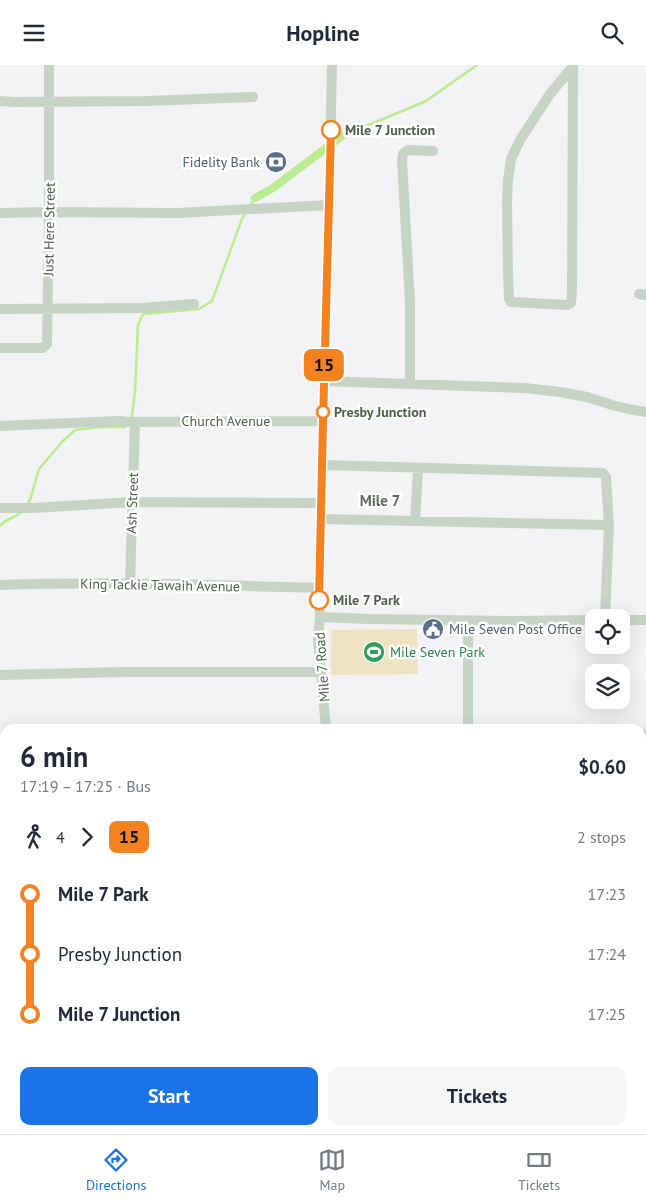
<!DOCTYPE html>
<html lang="en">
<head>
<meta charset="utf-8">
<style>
	:root { --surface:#fff; --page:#f6f6f7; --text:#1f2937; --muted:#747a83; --line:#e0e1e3; --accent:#1a73e8 }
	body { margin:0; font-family:"PT Sans",sans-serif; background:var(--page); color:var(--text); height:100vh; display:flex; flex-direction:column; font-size:19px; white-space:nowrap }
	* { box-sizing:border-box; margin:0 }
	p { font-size:16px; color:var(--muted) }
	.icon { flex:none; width:28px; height:28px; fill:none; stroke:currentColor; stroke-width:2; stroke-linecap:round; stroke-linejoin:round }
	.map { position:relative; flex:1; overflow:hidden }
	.side { position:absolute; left:0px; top:659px; width:646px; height:411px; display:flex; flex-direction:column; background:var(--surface); border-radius:15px 15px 0 0; box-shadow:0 5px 20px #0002 }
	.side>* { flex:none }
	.badge { padding:0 10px; border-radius:8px; font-size:18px; line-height:32px }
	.buttons { position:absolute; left:585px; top:544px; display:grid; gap:10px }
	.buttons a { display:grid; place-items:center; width:45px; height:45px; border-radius:10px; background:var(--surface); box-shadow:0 5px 20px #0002; font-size:25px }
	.map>.badge { position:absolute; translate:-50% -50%; box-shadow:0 0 0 2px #fff }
	.legs { display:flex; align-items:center; gap:8px; height:55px; padding:0 20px; font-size:16px }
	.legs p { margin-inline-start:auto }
	.headline { display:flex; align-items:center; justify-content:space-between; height:85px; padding:0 20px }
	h1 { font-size:28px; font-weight:800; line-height:38px }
	.action { display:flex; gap:10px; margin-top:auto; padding:10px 20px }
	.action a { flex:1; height:58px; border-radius:10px; background:var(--accent); color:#fff; font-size:20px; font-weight:800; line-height:58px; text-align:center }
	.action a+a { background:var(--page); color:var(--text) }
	ul { padding:0 20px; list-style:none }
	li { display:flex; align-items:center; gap:18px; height:60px; font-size:19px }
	li i { display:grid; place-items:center; width:8px; height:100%; margin:0 6px; background:currentColor }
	li i::after { content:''; width:12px; height:12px; margin:-6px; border:4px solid; border-radius:50%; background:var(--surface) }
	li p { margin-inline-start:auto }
	li:first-child i { background:linear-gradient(#0000 50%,currentColor 0) }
	li:last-child i { background:linear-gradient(currentColor 50%,#0000 0) }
	header { display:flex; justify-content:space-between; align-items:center; height:65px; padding:0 20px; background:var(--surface); font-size:22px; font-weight:800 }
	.tabs { display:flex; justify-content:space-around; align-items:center; height:70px; border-top:1px solid var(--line); background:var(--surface); font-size:14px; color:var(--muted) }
	.tabs a { display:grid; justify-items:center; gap:2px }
	.tabs .active { color:var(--accent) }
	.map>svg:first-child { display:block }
</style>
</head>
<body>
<header><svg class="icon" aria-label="menu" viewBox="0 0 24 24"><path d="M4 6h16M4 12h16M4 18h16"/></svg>Hopline<svg class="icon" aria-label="search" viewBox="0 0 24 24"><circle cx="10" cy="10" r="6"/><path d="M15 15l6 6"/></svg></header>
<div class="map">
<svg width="646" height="1069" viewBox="0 0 646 1069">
	<rect width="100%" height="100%" fill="#f3f2f4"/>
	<!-- green -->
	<path fill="#f0e3c3" d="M 417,564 L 418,609 L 331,610 L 331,565 Z"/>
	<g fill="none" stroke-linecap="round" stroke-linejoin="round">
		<!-- stream -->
		<path stroke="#bbec91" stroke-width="2.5" d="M 342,71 L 426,36 L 477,0
			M 250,141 L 255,133
			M 130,353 L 132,351 L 135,327 L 138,260 L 143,249 L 199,244 L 212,236 L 242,154 L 246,147
			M 26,441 L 30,435 L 39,404 L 62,377 L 75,365 L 101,362 L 125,362 L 126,360
			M 0,461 C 6,453 17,453 23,445
			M 0,842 L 4,848
			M 103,1065 L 105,1069"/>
		<!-- canal -->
		<path stroke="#bbec91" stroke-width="8" d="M 255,133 L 273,123 L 342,71"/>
		<!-- minor -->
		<path stroke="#c7d3c4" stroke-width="10" d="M 573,1 L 550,29 L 520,75 L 511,94 L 508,115 L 507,136 L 508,208 L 509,234 L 511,237 L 567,240 L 571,238 L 572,226 L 573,0
			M 0,36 L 14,37 L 146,36 L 253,32
			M 0,148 L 49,147 L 178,148 L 329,140
			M 639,229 L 646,230
			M 0,244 L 142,243 L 194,239
			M 0,283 L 43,283 L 47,279 L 49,147 L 49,0
			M 324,316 L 525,323 L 560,327 L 587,332 L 612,340 L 629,344 L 646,347
			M 410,319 L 410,237 L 402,95 L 403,89 L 408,85 L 433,86
			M 0,361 L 119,356 L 130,357 L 323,356
			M 322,400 L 603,408 L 606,412 L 609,460 L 605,552
			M 0,443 L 33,443 L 132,437 L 321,438
			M 321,454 L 609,460
			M 415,456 L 418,404
			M 130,519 L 135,357
			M 0,520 C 106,516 213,520 319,523
			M 320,552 L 369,554 L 512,556 L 594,555
			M 621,555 L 646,555
			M 0,610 L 125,607 L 322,607
			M 326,664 L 318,574 L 320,552 L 319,523 L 323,356 L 329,140 L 332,0
			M 468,664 L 468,556
			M 641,670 L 646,670
			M 0,711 L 5,711
			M 641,790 L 646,791
			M 0,851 L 5,852
			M 641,907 L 646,907
			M 641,1024 L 646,1024
			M 338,1069 L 338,1065
			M 463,1069 L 463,1065"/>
	</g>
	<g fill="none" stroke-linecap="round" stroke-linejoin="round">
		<!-- line-1 casing -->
		<g stroke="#fff" stroke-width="11">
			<path id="line-1" d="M 319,535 L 323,356 L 331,65"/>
		</g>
		<!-- line-1 -->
		<use href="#line-1" stroke="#f58220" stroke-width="8"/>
	</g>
	<!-- icons -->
	<defs>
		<g id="bank-disc" transform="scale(1.125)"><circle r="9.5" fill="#5c6f8a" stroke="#fff"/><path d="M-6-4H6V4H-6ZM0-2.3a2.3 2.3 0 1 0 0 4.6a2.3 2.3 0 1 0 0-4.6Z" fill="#fff"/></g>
		<g id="civic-disc" transform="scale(1.125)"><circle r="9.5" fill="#5c6f8a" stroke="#fff"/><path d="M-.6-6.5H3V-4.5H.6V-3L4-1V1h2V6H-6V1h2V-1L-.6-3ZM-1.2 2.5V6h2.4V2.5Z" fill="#fff"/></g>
		<g id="stadium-disc" transform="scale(1.125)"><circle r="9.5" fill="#2e9e5b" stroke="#fff"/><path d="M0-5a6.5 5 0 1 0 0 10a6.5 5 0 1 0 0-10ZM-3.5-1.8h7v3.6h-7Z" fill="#fff"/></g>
	</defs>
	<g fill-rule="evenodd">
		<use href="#bank-disc" x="276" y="97"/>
		<use href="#civic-disc" x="433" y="564"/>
		<use href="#stadium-disc" x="374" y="587"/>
	</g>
	<!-- markers -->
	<g fill="#fff" stroke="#f58220" stroke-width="2.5">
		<circle cx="331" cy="65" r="9"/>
		<circle cx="323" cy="347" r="6"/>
		<circle cx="319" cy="535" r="9"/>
	</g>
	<g text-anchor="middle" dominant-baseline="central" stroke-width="5" stroke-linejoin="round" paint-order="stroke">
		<!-- stop labels -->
		<g font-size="14" font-weight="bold" fill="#4e604a" stroke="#fff" text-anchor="start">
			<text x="345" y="65">Mile 7 Junction</text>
			<text x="334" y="347">Presby Junction</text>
			<text x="333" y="535">Mile 7 Park</text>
		</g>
		<!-- service labels -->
		<g font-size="14" fill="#4e5e75" stroke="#fff" text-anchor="end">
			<text x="260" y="97">Fidelity Bank</text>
			<text x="449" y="564" text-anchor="start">Mile Seven Post Office</text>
		</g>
		<!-- street labels -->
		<g font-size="14" fill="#4e604a" stroke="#fff">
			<text transform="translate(49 164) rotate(-89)">Just Here Street</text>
			<text x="226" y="356">Church Avenue</text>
			<text transform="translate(132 438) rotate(-88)">Ash Street</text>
			<text transform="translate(160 520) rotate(1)">King Tackie Tawaih Avenue</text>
			<text transform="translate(322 602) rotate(-94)">Mile 7 Road</text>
		</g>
		<!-- leisure labels -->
		<g font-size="14" fill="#27864d" stroke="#fff" text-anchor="start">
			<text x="390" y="587">Mile Seven Park</text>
		</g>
		<!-- neighbourhood labels -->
		<g font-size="15" font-weight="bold" fill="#60675f" stroke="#fff">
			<text x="380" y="435">Mile 7</text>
		</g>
	</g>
</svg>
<div class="buttons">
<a><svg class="icon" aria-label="locate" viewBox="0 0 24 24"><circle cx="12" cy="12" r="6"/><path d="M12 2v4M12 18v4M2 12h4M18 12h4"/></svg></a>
<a><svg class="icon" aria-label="layers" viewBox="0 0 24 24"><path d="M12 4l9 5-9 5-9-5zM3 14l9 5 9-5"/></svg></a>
</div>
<b class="badge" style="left:324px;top:300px;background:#f58220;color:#111">15</b>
<section class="side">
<div class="headline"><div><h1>6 min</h1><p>17:19 – 17:25 · Bus</p></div><b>$0.60</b></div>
<div class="legs"><svg class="icon" aria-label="walk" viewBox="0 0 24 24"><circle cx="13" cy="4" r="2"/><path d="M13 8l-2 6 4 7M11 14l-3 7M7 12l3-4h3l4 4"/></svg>4<svg class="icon" aria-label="forward" viewBox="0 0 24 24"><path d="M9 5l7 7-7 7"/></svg><b class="badge" style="background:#f58220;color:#111">15</b><p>2 stops</p></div>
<ul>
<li><i style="color:#f58220"></i><b>Mile 7 Park</b><p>17:23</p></li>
<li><i style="color:#f58220"></i><span>Presby Junction</span><p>17:24</p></li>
<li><i style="color:#f58220"></i><b>Mile 7 Junction</b><p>17:25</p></li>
</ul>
<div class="action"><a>Start</a><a>Tickets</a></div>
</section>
</div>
<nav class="tabs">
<a class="active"><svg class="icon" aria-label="directions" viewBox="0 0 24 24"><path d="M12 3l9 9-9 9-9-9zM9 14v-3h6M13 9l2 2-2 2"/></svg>Directions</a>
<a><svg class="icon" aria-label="map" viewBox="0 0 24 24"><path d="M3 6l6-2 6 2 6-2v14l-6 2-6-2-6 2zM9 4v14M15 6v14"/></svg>Map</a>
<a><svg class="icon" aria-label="tickets" viewBox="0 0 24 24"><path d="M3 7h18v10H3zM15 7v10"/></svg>Tickets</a>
</nav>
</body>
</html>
